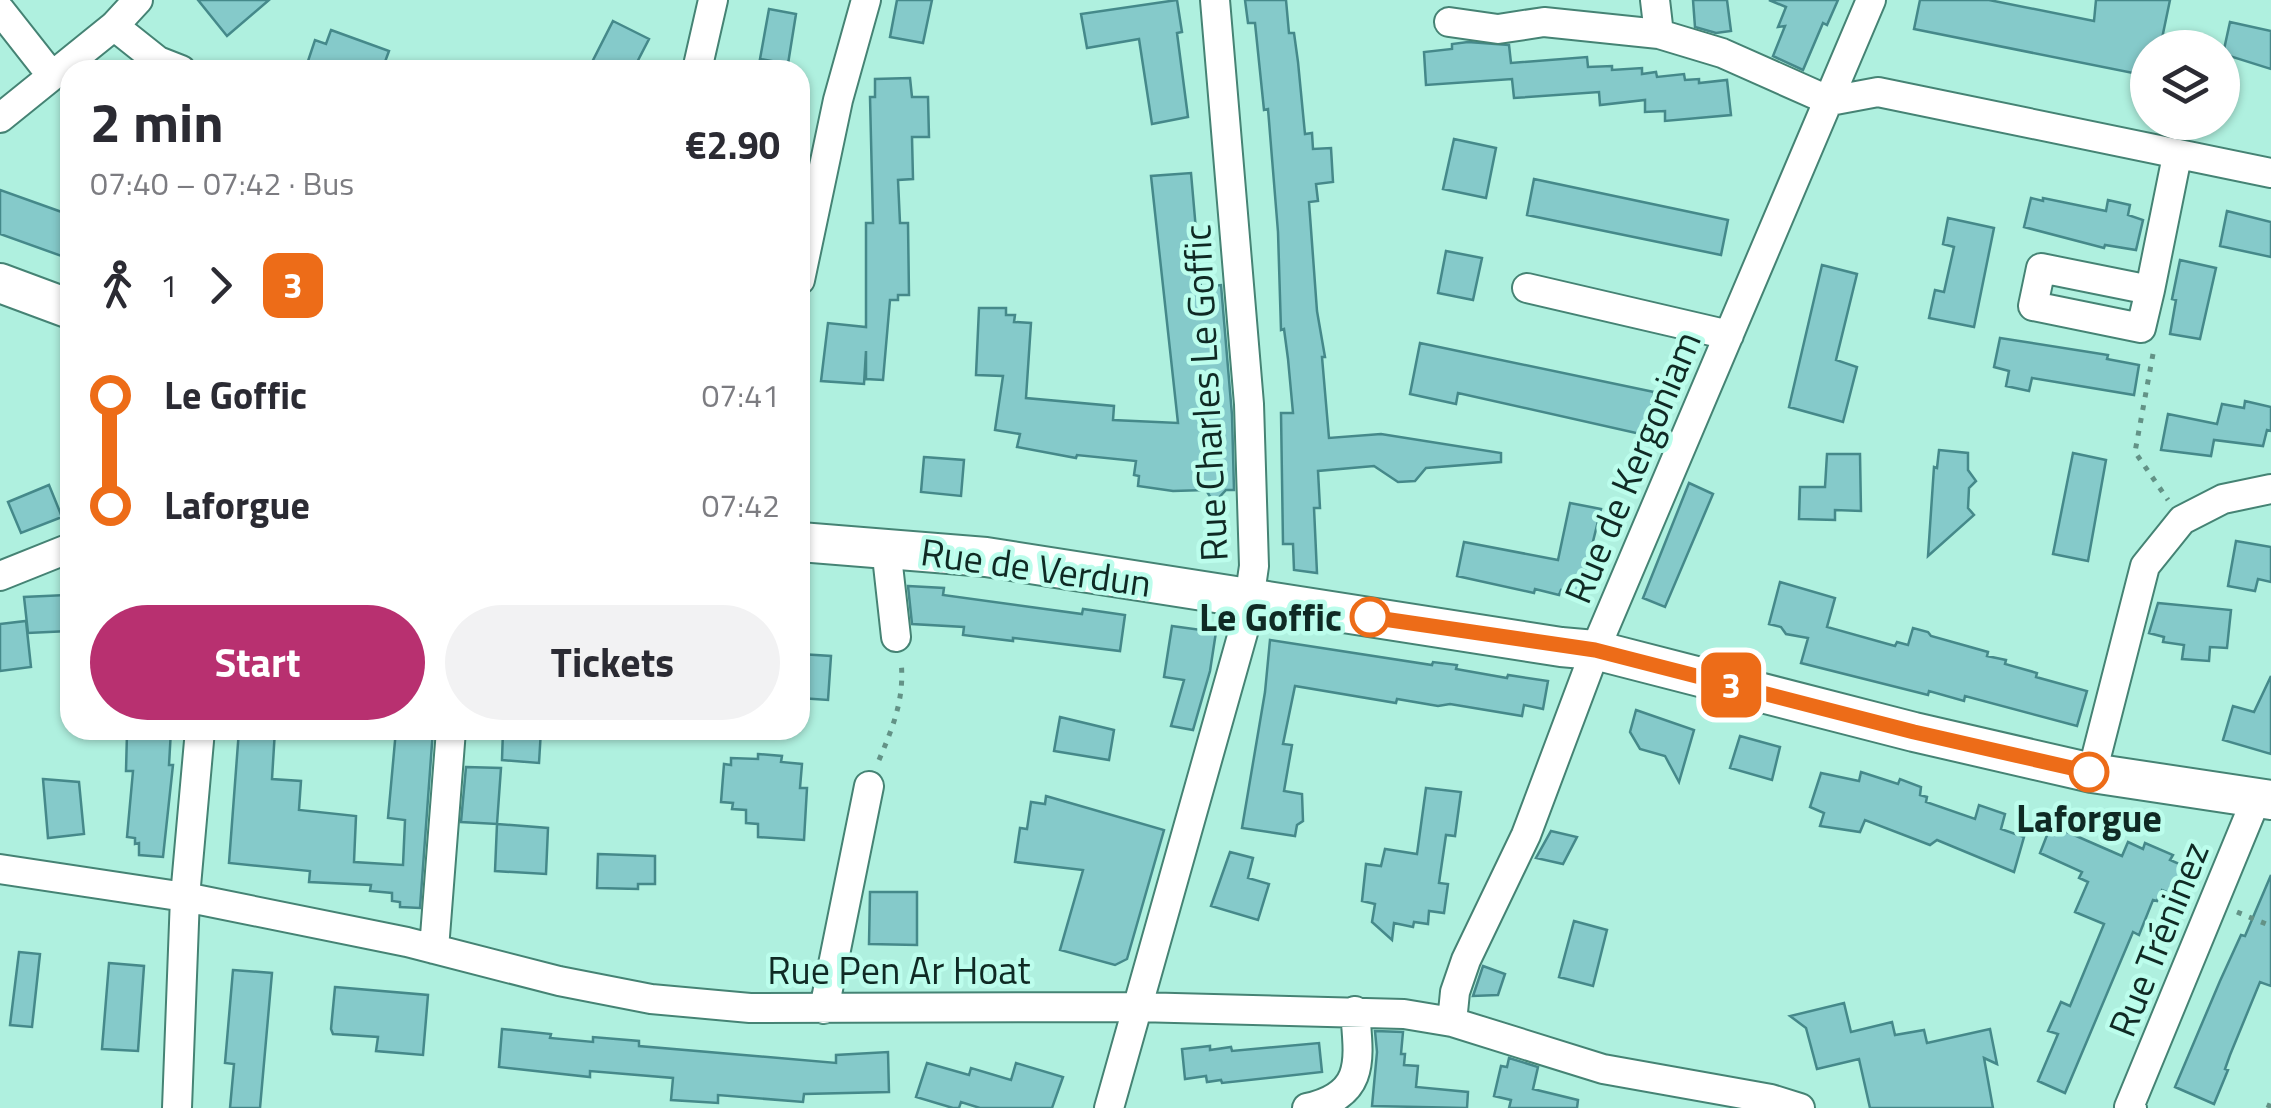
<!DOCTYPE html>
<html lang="en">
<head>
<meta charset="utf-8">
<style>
	:root { --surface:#fff; --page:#f2f2f3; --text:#2b2b33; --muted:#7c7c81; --accent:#b83070 }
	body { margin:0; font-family:"Titillium Web",sans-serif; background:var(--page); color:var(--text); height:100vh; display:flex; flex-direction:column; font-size:38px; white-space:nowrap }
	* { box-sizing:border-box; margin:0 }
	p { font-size:32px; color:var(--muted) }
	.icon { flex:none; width:55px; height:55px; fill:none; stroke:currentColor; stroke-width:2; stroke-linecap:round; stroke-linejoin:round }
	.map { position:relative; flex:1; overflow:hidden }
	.details { position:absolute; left:60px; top:60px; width:750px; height:680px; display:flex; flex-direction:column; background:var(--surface); border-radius:30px; box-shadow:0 2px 8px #0004 }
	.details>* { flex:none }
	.badge { padding:0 20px; border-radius:15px; font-size:35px; line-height:65px }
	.fabs { position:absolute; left:2130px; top:30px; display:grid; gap:20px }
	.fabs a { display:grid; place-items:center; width:110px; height:110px; border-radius:50%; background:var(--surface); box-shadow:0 2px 8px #0004; font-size:50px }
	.map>.badge { position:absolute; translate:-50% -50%; box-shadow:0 0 0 5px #fff }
	.legs { display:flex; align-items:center; gap:15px; height:110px; padding:0 30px; font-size:32px }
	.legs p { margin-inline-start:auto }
	.head { display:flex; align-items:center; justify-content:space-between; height:170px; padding:0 30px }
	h1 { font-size:55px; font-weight:700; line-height:75px }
	.primary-button { display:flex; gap:20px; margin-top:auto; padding:20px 30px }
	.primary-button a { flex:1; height:115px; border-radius:60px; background:var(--accent); color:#fff; font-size:40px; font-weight:700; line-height:115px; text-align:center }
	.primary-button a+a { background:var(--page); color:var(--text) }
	ul { padding:0 30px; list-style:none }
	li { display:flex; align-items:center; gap:35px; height:110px; font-size:38px }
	li i { display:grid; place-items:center; width:15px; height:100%; margin:0 12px; background:currentColor }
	li i::after { content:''; width:25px; height:25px; margin:-12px; border:8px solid; border-radius:50%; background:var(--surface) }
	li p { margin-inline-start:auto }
	li:first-child i { background:linear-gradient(#0000 50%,currentColor 0) }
	li:last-child i { background:linear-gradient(currentColor 50%,#0000 0) }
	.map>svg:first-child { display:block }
</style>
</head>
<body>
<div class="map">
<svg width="2271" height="1108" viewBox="0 0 2271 1108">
	<rect width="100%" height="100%" fill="#aff0df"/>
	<!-- building -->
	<path fill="#85caca" stroke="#45898a" stroke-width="2.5" d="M 198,0 L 269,0 L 227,36 Z
		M 897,0 L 932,0 L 923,43 L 890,37 Z
		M 1177,0 L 1182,32 L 1177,33 L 1188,117 L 1152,124 L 1139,39 L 1087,48 L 1081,14 Z
		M 1245,0 L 1286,0 L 1289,33 L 1294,33 L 1298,62 L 1305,134 L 1312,133 L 1313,149 L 1331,148 L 1333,182 L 1316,184 L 1318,201 L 1309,202 L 1317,311 L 1325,357 L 1322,357 L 1329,438 L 1381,434 L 1501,453 L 1501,462 L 1426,468 L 1415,481 L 1398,482 L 1374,466 L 1318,471 L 1320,508 L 1314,508 L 1317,573 L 1294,570 L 1293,544 L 1283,544 L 1281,413 L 1293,413 L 1288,359 L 1284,329 L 1281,330 L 1278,232 L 1268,109 L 1264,110 L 1255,23 L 1248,23 Z
		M 1693,0 L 1727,0 L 1731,31 L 1716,33 L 1695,27 Z
		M 1769,0 L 1838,0 L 1827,25 L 1823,23 L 1803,70 L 1773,56 L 1785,26 L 1778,27 L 1786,7 Z
		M 1920,0 L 1989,0 L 2094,21 L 2096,0 L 2170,0 L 2160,48 L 2148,48 L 2148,76 L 1914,29 Z
		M 769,9 L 796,14 L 788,64 L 760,59 Z
		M 613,21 L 649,39 L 633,70 L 588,70 Z
		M 2230,22 L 2271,31 L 2271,69 L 2223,54 Z
		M 331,30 L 389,51 L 382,70 L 305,70 L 315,40 L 326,44 Z
		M 1468,42 L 1509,45 L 1511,63 L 1587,57 L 1588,67 L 1612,66 L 1612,70 L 1642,68 L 1642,74 L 1656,72 L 1657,77 L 1684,74 L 1685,80 L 1699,79 L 1699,83 L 1727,80 L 1731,115 L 1665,121 L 1665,111 L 1645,112 L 1645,100 L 1600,105 L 1599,92 L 1514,98 L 1512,79 L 1426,85 L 1424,52 L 1452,49 L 1452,44 Z
		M 910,78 L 912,97 L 928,97 L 929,137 L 912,137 L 913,179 L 898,180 L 900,223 L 908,223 L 909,295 L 898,295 L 898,300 L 890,300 L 883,380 L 866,379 L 866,351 L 864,384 L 821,381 L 828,323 L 866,327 L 866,223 L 873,223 L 870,97 L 875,97 L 875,79 Z
		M 1454,139 L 1496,148 L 1486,198 L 1443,189 Z
		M 1191,173 L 1201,287 L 1221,285 L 1232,415 L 1234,490 L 1226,490 L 1214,503 L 1206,490 L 1173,491 L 1138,486 L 1139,476 L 1134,475 L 1136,461 L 1077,455 L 1076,458 L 1017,447 L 1020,434 L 995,430 L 1003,376 L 976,375 L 979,308 L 1006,308 L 1006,315 L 1015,315 L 1014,322 L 1031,323 L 1026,398 L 1114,406 L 1113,420 L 1178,423 L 1151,176 Z
		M 1534,179 L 1728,220 L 1721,255 L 1527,215 Z
		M 0,190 L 70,215 L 70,259 L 0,234 Z
		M 2031,198 L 2043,201 L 2043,198 L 2106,211 L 2108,200 L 2130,205 L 2128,215 L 2143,220 L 2136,250 L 2105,245 L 2104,248 L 2024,227 Z
		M 2227,211 L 2271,222 L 2271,257 L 2220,246 Z
		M 1948,218 L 1994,228 L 1974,327 L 1929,318 L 1935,290 L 1944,292 L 1954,247 L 1943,244 Z
		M 1446,251 L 1482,258 L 1473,300 L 1438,293 Z
		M 2180,260 L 2216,268 L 2200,339 L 2170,334 L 2176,300 L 2172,299 Z
		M 1822,265 L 1857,274 L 1836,360 L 1857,367 L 1843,422 L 1789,407 Z
		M 2000,338 L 2108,355 L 2107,359 L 2139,365 L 2134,395 L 2032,378 L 2029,391 L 2006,386 L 2009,371 L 1994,367 Z
		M 1420,343 L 1654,392 L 1645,435 L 1458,393 L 1456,404 L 1410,394 Z
		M 2245,401 L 2271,407 L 2271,431 L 2267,430 L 2263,446 L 2214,440 L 2211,456 L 2161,450 L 2168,414 L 2217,424 L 2222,404 L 2244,408 Z
		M 1939,450 L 1968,453 L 1968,470 L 1976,481 L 1969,488 L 1968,508 L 1974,515 L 1928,556 L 1934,467 L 1937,468 Z
		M 2073,453 L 2106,460 L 2088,561 L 2053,554 Z
		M 1827,454 L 1860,454 L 1861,511 L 1835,510 L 1835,520 L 1799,519 L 1800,487 L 1825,487 Z
		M 924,457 L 964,460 L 961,496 L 921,492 Z
		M 1689,483 L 1713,494 L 1665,607 L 1643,598 Z
		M 49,485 L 62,517 L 21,533 L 8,502 Z
		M 1570,503 L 1601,509 L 1580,594 L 1561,590 L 1559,595 L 1535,589 L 1534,593 L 1457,576 L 1464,542 L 1558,560 Z
		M 2236,541 L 2271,547 L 2271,582 L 2258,579 L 2255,591 L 2228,586 Z
		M 1780,582 L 1835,598 L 1827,627 L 1895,646 L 1897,642 L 1908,645 L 1913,628 L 1928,632 L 1931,636 L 1988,652 L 1987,656 L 2006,660 L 2005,664 L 2037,673 L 2036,677 L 2087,691 L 2077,726 L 1965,696 L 1964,701 L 1929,691 L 1928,695 L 1801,663 L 1808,638 L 1786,634 L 1781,627 L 1769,624 Z
		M 908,586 L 944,588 L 943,595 L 1082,614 L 1083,609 L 1125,615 L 1120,651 L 1013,638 L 1013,641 L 963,635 L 964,627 L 912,624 Z
		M 66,595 L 69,631 L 28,633 L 24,597 Z
		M 2158,603 L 2231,610 L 2227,648 L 2210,647 L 2209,661 L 2182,659 L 2184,645 L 2163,642 L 2164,637 L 2149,633 Z
		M 26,621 L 31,667 L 0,671 L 0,624 Z
		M 1172,626 L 1216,632 L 1210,671 L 1193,730 L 1171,726 L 1184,680 L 1164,677 Z
		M 1270,640 L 1432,665 L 1433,662 L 1457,665 L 1456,669 L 1507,678 L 1508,675 L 1548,681 L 1543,709 L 1524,705 L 1522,716 L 1450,704 L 1438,706 L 1397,699 L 1396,703 L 1295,686 L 1283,744 L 1292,745 L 1284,791 L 1302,794 L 1303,821 L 1297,825 L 1295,836 L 1242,828 L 1265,692 Z
		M 800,654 L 831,656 L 828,700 L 800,698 Z
		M 2271,676 L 2271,754 L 2223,740 L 2233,706 L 2254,712 Z
		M 1636,710 L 1694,730 L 1679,782 L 1665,756 L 1640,749 L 1630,732 Z
		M 1060,717 L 1114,730 L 1109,760 L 1054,751 Z
		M 137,730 L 171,730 L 169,765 L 173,765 L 163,857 L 139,855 L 139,843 L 135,844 L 135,838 L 127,837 L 133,771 L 126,771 L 127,733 L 136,733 Z
		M 239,730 L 275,730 L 272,779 L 301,781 L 299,810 L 356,816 L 354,862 L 403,865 L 405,820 L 388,818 L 396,730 L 433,730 L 420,908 L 400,907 L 400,902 L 392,901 L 392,893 L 370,891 L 371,885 L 309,882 L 310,871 L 229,863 Z
		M 503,730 L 541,730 L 539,763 L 502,760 Z
		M 1740,736 L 1780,747 L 1772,780 L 1730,768 Z
		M 758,754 L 782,756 L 781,762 L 802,764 L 800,788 L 807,788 L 804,840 L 758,837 L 758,824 L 746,823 L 746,810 L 732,809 L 733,803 L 721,802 L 724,764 L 731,765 L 731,758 L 758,759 Z
		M 466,767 L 501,768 L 497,824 L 461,822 Z
		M 1861,772 L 1898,784 L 1900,779 L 1921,787 L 1920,795 L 1927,797 L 1926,802 L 1975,819 L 1979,805 L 2005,814 L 2001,829 L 2024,837 L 2014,872 L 1937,840 L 1930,845 L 1865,820 L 1860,832 L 1820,826 L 1824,813 L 1810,807 L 1821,773 L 1859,781 Z
		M 43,779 L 79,782 L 84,834 L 48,838 Z
		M 1426,788 L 1461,792 L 1455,836 L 1446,835 L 1439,883 L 1448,884 L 1444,913 L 1429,911 L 1428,924 L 1414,922 L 1413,927 L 1394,923 L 1392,940 L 1372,922 L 1375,904 L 1362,901 L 1366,864 L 1381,866 L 1385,849 L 1417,854 Z
		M 1046,796 L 1164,830 L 1127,959 L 1115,965 L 1060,950 L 1083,870 L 1015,862 L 1020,828 L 1027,829 L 1031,802 L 1045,804 Z
		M 497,824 L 548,828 L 546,874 L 495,871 Z
		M 2051,825 L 2122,856 L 2128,842 L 2143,849 L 2145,843 L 2173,855 L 2170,860 L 2186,867 L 2174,895 L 2162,890 L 2157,901 L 2153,900 L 2139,935 L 2133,932 L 2065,1093 L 2038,1081 L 2058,1034 L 2048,1031 L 2061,1002 L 2070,1006 L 2104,924 L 2075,912 L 2088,882 L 2079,878 L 2082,872 L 2040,853 Z
		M 1551,831 L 1577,837 L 1563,864 L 1536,858 Z
		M 1230,852 L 1253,858 L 1248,878 L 1269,884 L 1258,920 L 1211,906 Z
		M 598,854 L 655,856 L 655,884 L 638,884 L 638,889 L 597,888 Z
		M 2271,875 L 2271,986 L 2260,982 L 2230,1055 L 2225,1069 L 2228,1070 L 2214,1104 L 2175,1087 L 2220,981 L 2241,935 L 2245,936 Z
		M 870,892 L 917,892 L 917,945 L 869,944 Z
		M 1574,921 L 1607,930 L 1593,986 L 1559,977 Z
		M 19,952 L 40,954 L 32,1027 L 10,1025 Z
		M 109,963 L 144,966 L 138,1051 L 102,1049 Z
		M 1483,966 L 1505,974 L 1498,995 L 1473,996 Z
		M 233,970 L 272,973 L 260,1108 L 230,1108 L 234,1064 L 225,1063 Z
		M 335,987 L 428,995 L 423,1055 L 376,1051 L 378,1037 L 333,1034 L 331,1029 Z
		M 1844,1003 L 1851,1032 L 1892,1022 L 1895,1035 L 1924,1030 L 1927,1043 L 1990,1029 L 1997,1064 L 1984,1058 L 1993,1108 L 1870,1108 L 1859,1059 L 1817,1069 L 1806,1028 L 1790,1016 Z
		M 502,1029 L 551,1034 L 550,1038 L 593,1042 L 593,1037 L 639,1041 L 639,1046 L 836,1063 L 836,1055 L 888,1052 L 889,1092 L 804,1094 L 803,1102 L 718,1095 L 718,1103 L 671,1100 L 673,1078 L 590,1071 L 590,1077 L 499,1067 Z
		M 1375,1031 L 1403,1032 L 1401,1054 L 1405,1054 L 1404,1065 L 1418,1066 L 1416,1087 L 1468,1092 L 1467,1108 L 1372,1106 L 1377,1052 Z
		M 1319,1043 L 1322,1072 L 1222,1083 L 1221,1080 L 1207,1082 L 1206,1076 L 1185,1079 L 1182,1049 L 1210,1046 L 1210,1050 L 1231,1047 L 1232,1051 Z
		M 1509,1058 L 1538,1067 L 1533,1089 L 1578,1100 L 1577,1108 L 1509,1108 L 1511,1100 L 1494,1096 L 1501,1066 L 1507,1067 Z
		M 927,1063 L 969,1075 L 971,1068 L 1011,1080 L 1016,1063 L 1063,1077 L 1052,1108 L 980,1108 L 961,1102 L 959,1108 L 953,1108 L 916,1097 Z"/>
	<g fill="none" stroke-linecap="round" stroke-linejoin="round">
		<!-- street casing -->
		<g stroke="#458374" stroke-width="32">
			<path id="street" d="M 1655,0 L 1659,34 L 1722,53 L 1830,101 L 1878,92 L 2271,173
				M 0,10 L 52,76
				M 1449,22 L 1498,29 L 1544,22 L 1659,34
				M 114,26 L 158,61 L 181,70
				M 697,70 L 713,0
				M 0,118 L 114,26 L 138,0
				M 800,280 L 838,100 L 866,0
				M 1527,288 L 1729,335
				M 2150,290 L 2141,328 L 2033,306 L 2041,268 L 2150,290 L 2177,156
				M 886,547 L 896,637
				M 0,576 L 70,548
				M 2092,773 L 2145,566 L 2182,520 L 2223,499 L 2271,489
				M 0,869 L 185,897 L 407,942 L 559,981 L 651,999 L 750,1008 L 1136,1007 L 1404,1014 L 1452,1022 L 1603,1069 L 1771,1099 L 1800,1108
				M 434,949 L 451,730
				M 824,1009 L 869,786
				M 1452,1022 L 1455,992 L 1466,960 L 1526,835 L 1600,638 L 1871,0
				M 177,1108 L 185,897 L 200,730
				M 1109,1108 L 1246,622 L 1254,566 L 1249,404 L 1215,0
				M 1307,1108 C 1366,1095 1359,1060 1355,1011
				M 2132,1108 L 2129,1107 L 2257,797"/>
		</g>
		<!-- secondary casing -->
		<g stroke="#458374" stroke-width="42">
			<path id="secondary" d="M 0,283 L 70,309
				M 800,542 L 986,557 L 1561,647 L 1595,650 L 1914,732 L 2092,773 L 2271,800"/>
		</g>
		<!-- path -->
		<path stroke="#639286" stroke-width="5" stroke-dasharray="5 8" stroke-linecap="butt" d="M 2153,354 L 2135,452 L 2168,500
			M 879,760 C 893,727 905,698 901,661
			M 2237,912 L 2271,926
			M 2268,1108 L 2271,1101"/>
		<!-- street -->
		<use href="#street" stroke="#fff" stroke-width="28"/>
		<!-- secondary -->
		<use href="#secondary" stroke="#fff" stroke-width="38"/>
	</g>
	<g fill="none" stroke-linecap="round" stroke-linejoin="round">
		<!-- line-1 casing -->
		<g stroke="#fff" stroke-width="22">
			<path id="line-1" d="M 1370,617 L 1595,650 L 1914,732 L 2089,772"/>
		</g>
		<!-- line-1 -->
		<use href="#line-1" stroke="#ed6c18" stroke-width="15"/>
	</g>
	<!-- markers -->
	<g fill="#fff" stroke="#ed6c18" stroke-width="5">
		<circle cx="1370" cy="617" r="18"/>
		<circle cx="2089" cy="772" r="18"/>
	</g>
	<g text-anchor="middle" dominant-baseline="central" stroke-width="9" stroke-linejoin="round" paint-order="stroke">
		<!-- street labels -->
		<g font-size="38" fill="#0f2a24" stroke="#bcfdec">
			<text transform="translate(1205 393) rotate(-93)">Rue Charles Le Goffic</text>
			<text transform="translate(1632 467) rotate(-67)">Rue de Kergoniam</text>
			<text transform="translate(1036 567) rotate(8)">Rue de Verdun</text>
			<text transform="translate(2158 939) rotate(-68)">Rue Tréninez</text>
			<text x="899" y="970">Rue Pen Ar Hoat</text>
		</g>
		<!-- stop labels -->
		<g font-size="38" font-weight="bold" fill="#0f2a24" stroke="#bcfdec" text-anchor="end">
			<text x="1342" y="617">Le Goffic</text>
			<text x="2089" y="818" text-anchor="middle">Laforgue</text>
		</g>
	</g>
</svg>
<div class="fabs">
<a><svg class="icon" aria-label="layers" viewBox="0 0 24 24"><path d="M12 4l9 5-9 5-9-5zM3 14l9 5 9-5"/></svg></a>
</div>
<b class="badge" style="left:1731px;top:685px;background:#ed6c18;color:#fff">3</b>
<section class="details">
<div class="head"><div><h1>2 min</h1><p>07:40 – 07:42 · Bus</p></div><b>€2.90</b></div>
<div class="legs"><svg class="icon" aria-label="walk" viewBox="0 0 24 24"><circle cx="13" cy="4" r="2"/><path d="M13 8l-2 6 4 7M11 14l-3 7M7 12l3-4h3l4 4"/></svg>1<svg class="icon" aria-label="forward" viewBox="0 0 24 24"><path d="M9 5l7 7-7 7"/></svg><b class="badge" style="background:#ed6c18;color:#fff">3</b></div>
<ul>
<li><i style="color:#ed6c18"></i><b>Le Goffic</b><p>07:41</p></li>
<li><i style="color:#ed6c18"></i><b>Laforgue</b><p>07:42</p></li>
</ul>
<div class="primary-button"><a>Start</a><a>Tickets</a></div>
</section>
</div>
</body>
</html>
